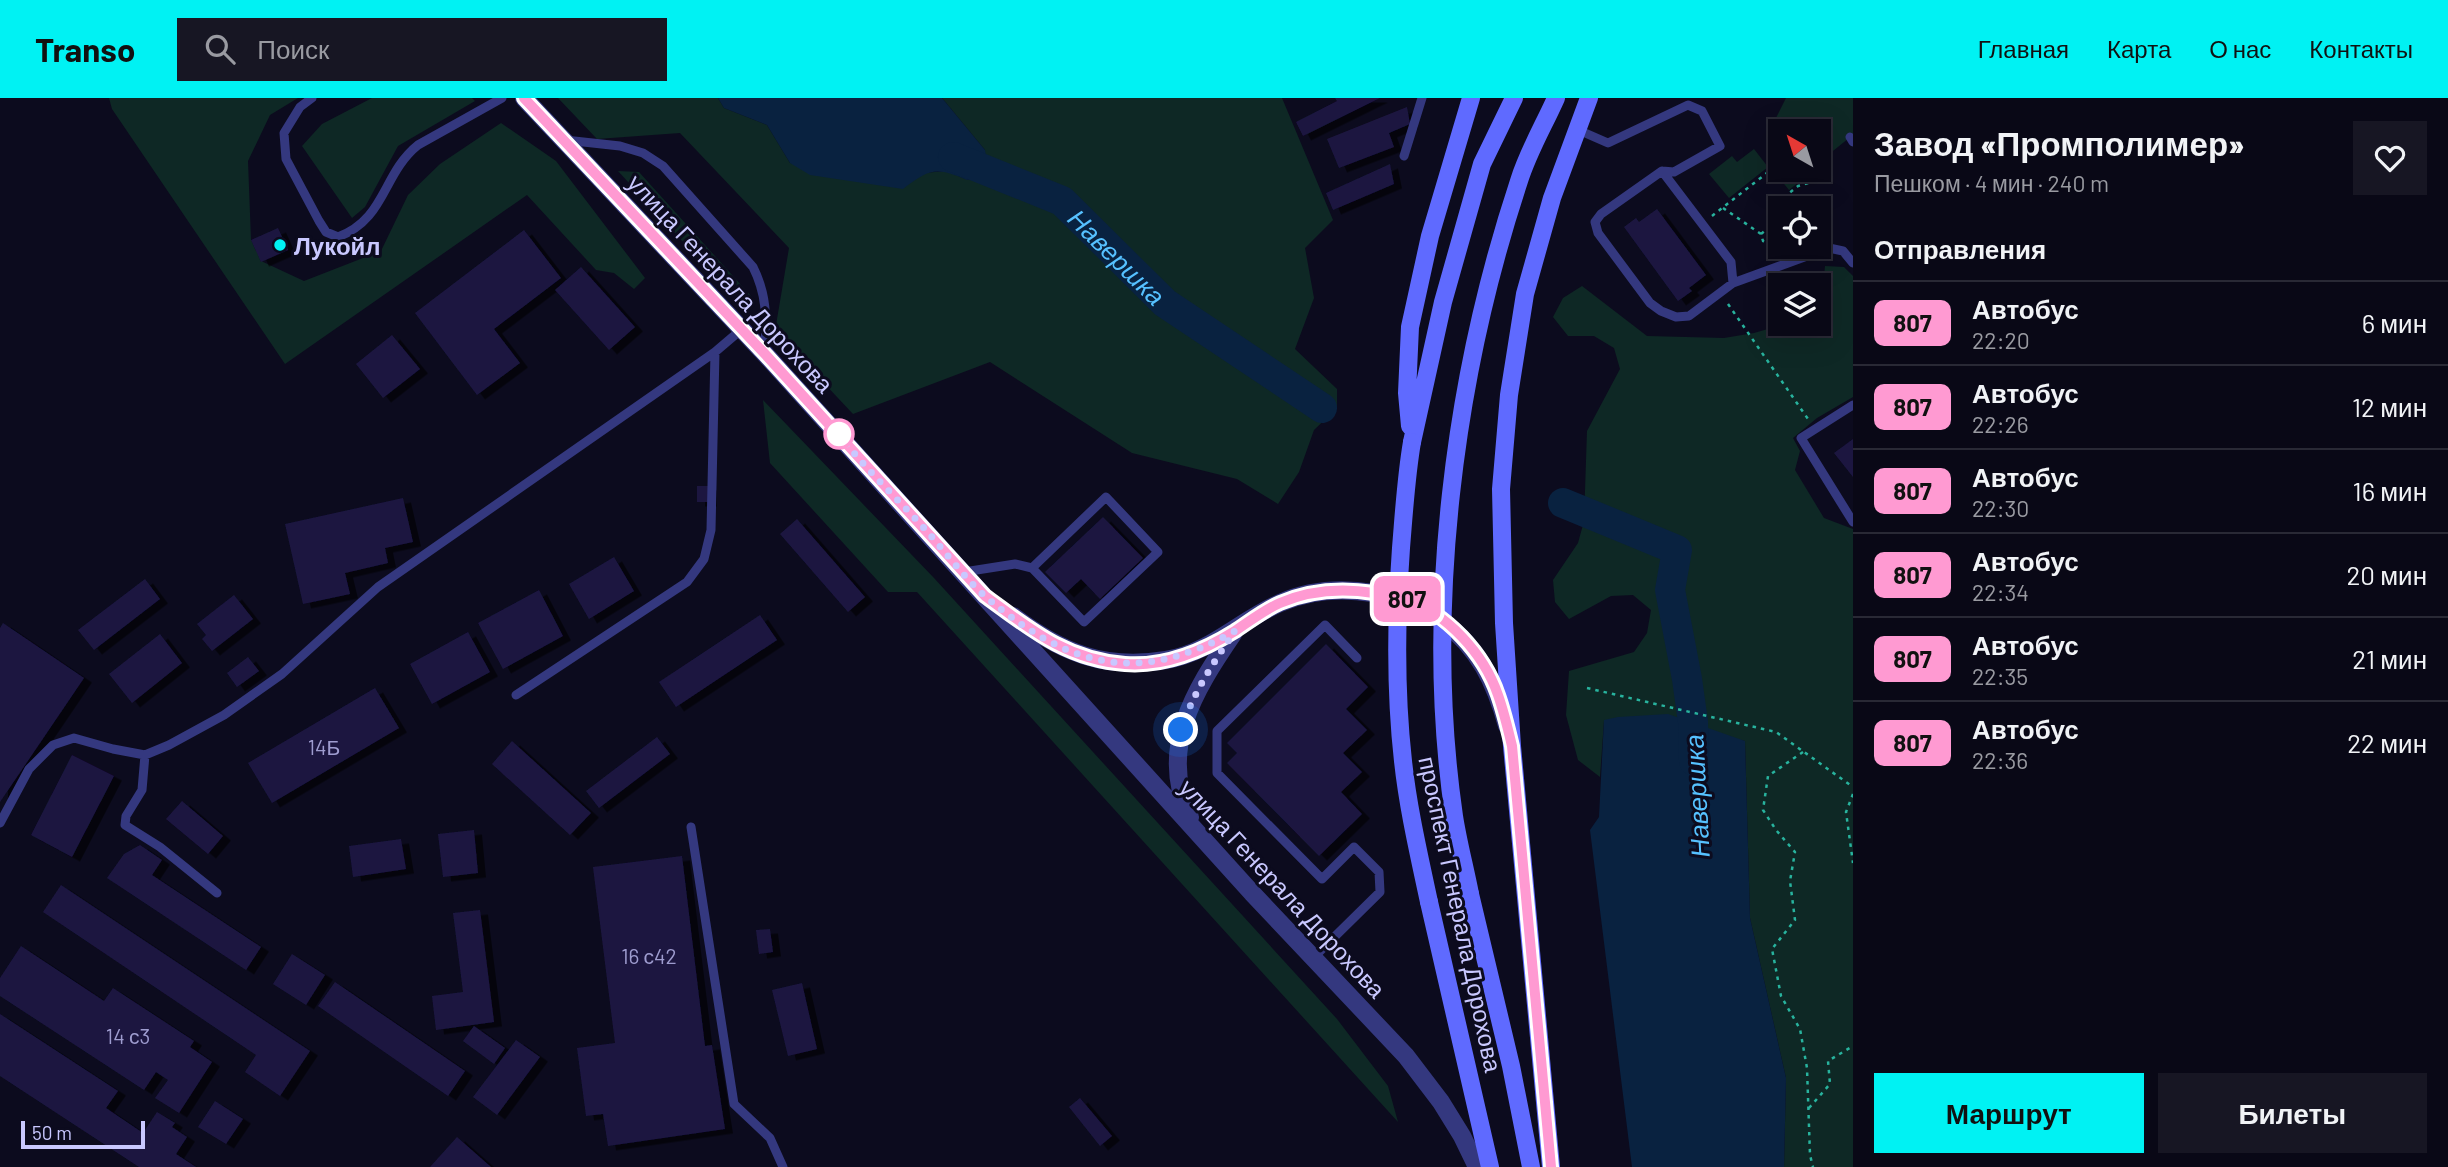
<!DOCTYPE html>
<html lang="ru">
<head>
<meta charset="utf-8">
<style>
	:root { --surface:#090816; --page:#171623; --text:#f1f3f6; --muted:#999aa1; --line:#292935; --accent:#00f2f3 }
	body { margin:0; font-family:Barlow,sans-serif; background:var(--page); color:var(--text); height:100vh; display:flex; flex-direction:column; font-size:26px; white-space:nowrap }
	* { box-sizing:border-box; margin:0 }
	p { font-size:23px; color:var(--muted) }
	.icon { flex:none; width:38px; height:38px; fill:none; stroke:currentColor; stroke-width:2; stroke-linecap:round; stroke-linejoin:round }
	.map { position:relative; flex:1; overflow:hidden }
	.details { display:flex; flex-direction:column; background:var(--surface); width:595px }
	.details>* { flex:none }
	.badge { padding:0 14px; border-radius:10px; font-size:24px; line-height:46px }
	.needle { width:46px; rotate:321deg }
	.tools { position:absolute; left:1768px; top:21px; display:grid; gap:14px }
	.tools a { display:grid; place-items:center; width:63px; height:63px; border-radius:0px; background:var(--surface); box-shadow:0 7px 28px #0002,0 0 0 2px var(--line); font-size:35px }
	.scale { position:absolute; left:21px; bottom:18px; width:124px; box-sizing:border-box; padding-left:7px; border:4px solid #c9c8ff; border-top:0; font-size:19px; line-height:24px; white-space:nowrap; color:#c9c8ff; -webkit-text-stroke:5px #0c0b1e; paint-order:stroke }
	.you { position:absolute; width:35px; height:35px; margin:-18px; border:5px solid #fff; border-radius:50%; background:#1a73e8; box-shadow:0 0 0 10px #1a73e833 }
	.map>.badge { position:absolute; translate:-50% -50%; box-shadow:0 0 0 4px #fff }
	h2 { padding:0 21px; font-size:26px; line-height:63px }
	.round { display:grid; place-items:center; flex:none; width:74px; height:74px; border-radius:0px; background:var(--page) }
	.head { display:flex; align-items:center; justify-content:space-between; height:119px; padding:0 21px }
	h1 { font-size:33px; font-weight:800; line-height:52px }
	.cta { display:flex; gap:14px; margin-top:auto; padding:14px 21px }
	.cta a { flex:1; height:80px; border-radius:0px; background:var(--accent); color:#111; font-size:28px; font-weight:800; line-height:80px; text-align:center }
	.cta a+a { background:var(--page); color:var(--text) }
	ul { padding:0; list-style:none }
	li { display:flex; align-items:center; gap:21px; height:84px; padding:0 21px; border-top:2px solid var(--line) }
	li div { flex:1 }
	li b { display:block; font-size:26px }
	li em { font-style:normal }
	li .badge { min-width:77px; font-weight:700; text-align:center }
	header { display:flex; align-items:center; gap:42px; box-sizing:border-box; height:98px; padding:0 35px; background:var(--accent); color:#111 }
	header strong { font-size:33px }
	nav { display:flex; gap:38px; margin-inline-start:auto; font-size:24px }
	.search { width:490px; height:63px; background:var(--page); display:flex; align-items:center; gap:18px; box-sizing:border-box; padding:0 24px; border-radius:0px; color:var(--muted); font-size:26px }
	main { display:flex; flex:1; min-height:0 }
	.map>svg:first-child { display:block }
</style>
</head>
<body>
<header>
<strong>Transo</strong>
<div class="search"><svg class="icon" aria-label="search" viewBox="0 0 24 24"><circle cx="10" cy="10" r="6"/><path d="M15 15l6 6"/></svg>Поиск</div>
<nav><a>Главная</a><a>Карта</a><a>О нас</a><a>Контакты</a></nav>
</header>
<main>
<div class="map">
<svg width="1853" height="1069" viewBox="0 0 1853 1069">
	<defs>
		<filter id="shadow"><feDropShadow dx="8" dy="4.5" stdDeviation="0" flood-color="#0009"/></filter>
	</defs>
	<rect width="100%" height="100%" fill="#0c0b1e"/>
	<!-- green -->
	<path fill="#0e2825" d="M 109,0 L 298,0 L 270,17 L 248,63 L 251,142 L 261,163 L 304,183 L 381,153 L 408,97 L 440,66 L 501,25 L 556,63 L 645,180 L 634,191 L 614,175 L 596,172 L 527,97 L 285,266 L 112,11 Z
		M 372,0 L 472,0 L 475,3 L 398,48 L 365,109 L 352,120 L 302,48 L 322,26 Z
		M 558,0 L 718,0 L 724,10 L 767,27 L 790,65 L 923,75 L 946,73 L 968,82 L 985,52 L 942,0 L 1282,0 L 1333,122 L 1305,150 L 1314,200 L 1295,251 L 1337,291 L 1337,310 L 1314,332 L 1299,374 L 1278,406 L 1237,381 L 1132,355 L 990,264 L 853,316 L 775,233 L 789,150 L 680,35 L 597,41 Z
		M 1786,0 L 1853,0 L 1853,44 L 1849,40 L 1828,57 L 1818,52 L 1818,33 L 1780,33 L 1780,47 L 1766,40 Z
		M 1754,51 L 1768,69 L 1729,100 L 1709,76 L 1732,58 L 1737,64 Z
		M 1780,63 L 1780,72 L 1798,72 L 1804,80 L 1789,92 L 1771,70 Z
		M 618,73 L 639,74 L 752,199 L 749,216 Z
		M 1825,168 L 1844,169 L 1853,178 L 1853,299 L 1817,320 L 1793,340 L 1800,353 L 1795,372 L 1824,420 L 1853,431 L 1853,1069 L 1784,1069 L 1786,980 L 1750,820 L 1745,643 L 1604,623 L 1600,679 L 1578,662 L 1566,617 L 1569,573 L 1634,554 L 1647,535 L 1651,512 L 1633,497 L 1611,498 L 1569,521 L 1555,504 L 1553,482 L 1578,445 L 1584,423 L 1587,333 L 1620,271 L 1614,250 L 1594,238 L 1568,238 L 1553,219 L 1563,200 L 1582,188 L 1647,238 L 1724,240 L 1754,235 L 1785,226 L 1818,226 L 1818,203 L 1822,201 Z
		M 763,302 L 934,480 L 1337,921 L 1388,988 L 1398,1024 L 917,494 L 888,494 L 770,365 Z"/>
	<!-- water -->
	<path fill="#092240" d="M 718,0 L 942,0 L 985,52 L 989,75 L 967,82 C 937,69 930,70 903,91 L 810,77 L 790,65 L 767,27 L 724,10 Z
		M 1668,616 L 1745,643 L 1750,820 L 1786,980 L 1784,1069 L 1632,1069 L 1590,732 L 1599,719 L 1604,622 L 1618,619 Z"/>
	<g fill="none" stroke-linecap="round" stroke-linejoin="round">
		<!-- river -->
		<g stroke="#092240" stroke-width="30">
			<path id="s1" d="M 953,59 L 1062,103 L 1165,205 L 1322,310"/>
			<path d="M 1563,405 L 1677,452 L 1670,492 L 1687,581 L 1693,624 L 1694,663"/>
		</g>
	</g>
	<!-- building -->
	<path fill="#1b1640" filter="url(#shadow)" d="M 1335,0 L 1380,0 L 1303,38 L 1296,24 L 1337,3 Z
		M 1407,9 L 1410,26 L 1389,35 L 1394,49 L 1339,70 L 1327,41 Z
		M 1390,66 L 1394,86 L 1333,112 L 1326,95 Z
		M 1657,111 L 1706,177 L 1689,190 L 1692,193 L 1678,203 L 1624,129 L 1636,120 L 1639,124 Z
		M 278,130 L 288,152 L 261,164 L 251,142 Z
		M 524,132 L 561,180 L 494,231 L 520,265 L 477,297 L 415,215 Z
		M 581,169 L 635,229 L 609,252 L 555,192 Z
		M 392,237 L 420,271 L 383,300 L 356,266 Z
		M 1853,341 L 1853,379 L 1834,355 Z
		M 697,388 L 709,388 L 709,404 L 697,404 Z
		M 403,400 L 413,444 L 385,450 L 388,465 L 345,475 L 350,496 L 303,506 L 285,426 Z
		M 1103,419 L 1143,460 L 1100,501 L 1081,481 L 1066,495 L 1045,474 Z
		M 797,421 L 865,499 L 848,514 L 780,436 Z
		M 614,459 L 634,493 L 589,521 L 569,486 Z
		M 145,481 L 160,501 L 94,552 L 78,532 Z
		M 539,492 L 563,538 L 503,571 L 478,525 Z
		M 234,497 L 253,521 L 212,553 L 202,541 L 206,537 L 197,526 Z
		M 760,517 L 777,542 L 676,609 L 659,584 Z
		M 3,525 L 84,580 L 0,704 L 0,530 Z
		M 468,534 L 490,574 L 432,606 L 410,566 Z
		M 160,536 L 182,565 L 132,605 L 109,576 Z
		M 1326,546 L 1368,589 L 1346,611 L 1367,632 L 1343,655 L 1362,674 L 1341,694 L 1362,716 L 1319,758 L 1227,665 L 1237,655 L 1227,645 Z
		M 248,559 L 259,573 L 237,589 L 227,575 Z
		M 375,590 L 399,630 L 272,705 L 248,665 Z
		M 657,639 L 670,656 L 599,710 L 586,693 Z
		M 512,643 L 591,715 L 570,737 L 492,666 Z
		M 72,657 L 114,678 L 72,759 L 31,737 Z
		M 182,703 L 223,738 L 208,756 L 166,721 Z
		M 474,732 L 478,775 L 443,779 L 438,736 Z
		M 401,741 L 406,771 L 353,779 L 349,748 Z
		M 140,747 L 162,762 L 152,777 L 261,849 L 246,872 L 107,780 L 124,756 Z
		M 682,758 L 705,948 L 712,947 L 725,1031 L 608,1048 L 603,1016 L 586,1018 L 577,950 L 615,945 L 593,769 Z
		M 61,787 L 310,953 L 280,998 L 245,974 L 256,957 L 43,814 Z
		M 480,812 L 494,924 L 436,932 L 432,898 L 463,894 L 453,815 Z
		M 770,831 L 773,854 L 759,856 L 756,832 Z
		M 21,848 L 104,903 L 113,890 L 194,943 L 190,949 L 212,964 L 179,1015 L 155,1000 L 168,982 L 156,974 L 144,992 L 0,898 L 0,880 Z
		M 292,856 L 325,877 L 306,907 L 273,886 Z
		M 335,884 L 465,973 L 448,998 L 318,908 Z
		M 802,885 L 817,951 L 788,958 L 772,892 Z
		M 0,916 L 118,993 L 106,1010 L 143,1035 L 157,1014 L 175,1025 L 172,1029 L 187,1039 L 176,1056 L 196,1069 L 139,1069 L 0,978 Z
		M 474,928 L 505,950 L 494,966 L 463,943 Z
		M 516,942 L 540,959 L 497,1017 L 473,999 Z
		M 1080,1000 L 1112,1038 L 1100,1048 L 1069,1009 Z
		M 215,1003 L 243,1021 L 226,1046 L 198,1029 Z
		M 457,1039 L 491,1069 L 430,1069 Z"/>
	<g fill="none" stroke-linecap="round" stroke-linejoin="round">
		<!-- path -->
		<path stroke="#28b39e" stroke-width="2.5" stroke-dasharray="3.5 5" stroke-linecap="butt" d="M 1723,110 L 1761,136 L 1763,143 L 1771,148 L 1778,145 L 1780,140
			M 1712,118 L 1772,71
			M 1771,128 L 1772,109 L 1798,88 L 1837,77
			M 1761,136 L 1771,128 L 1778,132 L 1780,136
			M 1728,206 L 1808,321
			M 1587,590 L 1776,634 L 1853,689
			M 1803,654 L 1768,678 L 1763,712 L 1776,732 L 1795,754 L 1790,783 L 1795,822 L 1772,851 L 1781,898 L 1800,931 L 1807,970 L 1810,1057 L 1813,1069
			M 1853,696 L 1846,714 L 1853,765
			M 1809,1010 L 1830,986 L 1828,963 L 1853,948"/>
		<!-- service -->
		<path stroke="#34387f" stroke-width="9" d="M 312,0 L 300,9 L 284,35 L 286,61 L 319,123 L 326,134 L 338,139 C 386,121 382,76 418,47 L 502,0
			M 1576,31 L 1608,45 L 1688,7 L 1702,13 L 1720,48 L 1674,74 L 1662,73 L 1601,116 L 1595,124 L 1598,135 L 1650,205 L 1661,213 L 1676,219 L 1689,218 L 1733,185 L 1829,150 L 1843,153 L 1853,165
			M 1850,39 L 1853,44
			M 565,42 L 620,48 L 643,55 L 663,68 L 753,169 C 768,199 766,222 765,254
			M 1404,58 L 1422,0
			M 1662,73 L 1731,164 L 1733,185
			M 1853,307 L 1801,340 L 1853,424
			M 964,474 L 1015,466 L 1032,470 L 1084,524 L 1158,454 L 1106,399 L 1032,470
			M 516,597 L 687,484 L 704,461 L 711,432 L 715,254
			M 145,657 L 142,692 L 126,718 L 125,727 L 160,749 L 217,795
			M 0,725 L 29,671 L 53,647 L 74,640 L 113,651 L 145,657 L 169,647 L 224,617 L 282,576 L 378,489 L 715,254 L 742,231
			M 691,729 L 734,1006 L 770,1040 L 783,1069
			M 1313,860 L 1380,794 L 1379,774 L 1354,749 L 1322,781 L 1217,675 L 1217,633 L 1325,527 L 1357,560"/>
		<!-- tertiary -->
		<path stroke="#34387f" stroke-width="18" d="M 524,0 L 765,256 L 1252,795 L 1406,958 L 1441,1004 L 1462,1038 L 1477,1069
			M 1013,518 C 1062,555 1104,572 1166,562 C 1210,555 1240,522 1280,505 C 1309,492 1342,490 1373,495 C 1384,497 1395,497 1405,500 C 1418,505 1430,514 1441,522 C 1479,550 1495,584 1507,628
			M 1190,719 C 1158,651 1194,593 1233,536"/>
		<!-- secondary -->
		<path stroke="#5f6aff" stroke-width="18" d="M 1410,328 L 1407,295 L 1410,229 L 1430,138 L 1471,0
			M 1412,344 L 1443,204 L 1482,66 L 1514,0
			M 1470,796 L 1511,968 L 1531,1069
			M 1429,804 L 1490,1069
			M 1551,1069 L 1512,648 L 1504,525 L 1501,391 L 1509,297 L 1525,196 L 1552,100 L 1589,0"/>
		<!-- secondary-bridge -->
		<path stroke="#5f6aff" stroke-width="18" d="M 1412,344 C 1406,379 1404,414 1401,450 C 1396,521 1395,592 1403,663 C 1408,710 1419,757 1429,804
			M 1470,796 C 1465,770 1458,744 1454,718 C 1424,512 1454,279 1519,83 C 1528,54 1544,27 1556,0"/>
	</g>
	<g fill="none" stroke-linecap="round" stroke-linejoin="round">
		<!-- line casing -->
		<g stroke="#fff" stroke-width="16">
			<path id="line" d="M 524,0 L 765,256 L 985,498 C 1030,531 1067,562 1125,566 C 1164,569 1203,553 1235,533 C 1250,523 1264,512 1280,505 C 1310,492 1342,490 1374,495 C 1384,497 1395,497 1405,501 C 1447,515 1484,556 1498,597 C 1504,614 1508,631 1512,648 L 1551,1069"/>
		</g>
		<!-- line -->
		<use href="#line" stroke="#ff9ad2" stroke-width="10"/>
		<!-- walk -->
		<path stroke="#c9c8ff" stroke-width="7" stroke-dasharray="0 12.6" d="M 839,336 C 864,370 897,400 925,431 C 945,453 964,480 986,499 C 1069,569 1136,588 1235,533 C 1213,565 1193,595 1181,632"/>
	</g>
	<!-- markers -->
	<circle fill="#00f2f3" stroke="#0c0b1e" stroke-width="2.5" cx="280" cy="147" r="7"/>
	<circle fill="#fff" stroke="#ff9ad2" stroke-width="3.5" cx="839" cy="336" r="14"/>
	<g text-anchor="middle" dominant-baseline="central" stroke-width="6" stroke-linejoin="round" paint-order="stroke">
		<!-- number labels -->
		<g font-size="21" fill="#9e9ccf">
			<text x="324" y="648">14Б</text>
			<text x="649" y="857">16 с42</text>
			<text x="128" y="937">14 с3</text>
		</g>
		<!-- poi labels -->
		<g font-size="24" font-weight="bold" fill="#c9c8ff" stroke="#0c0b1e" text-anchor="start">
			<text x="294" y="147">Лукойл</text>
		</g>
		<!-- street labels -->
		<g font-size="24" fill="#c9c8ff" stroke="#0c0b1e">
			<text transform="translate(731 185) rotate(47)">улица Генерала Дорохова</text>
			<text transform="translate(1283 790) rotate(47)">улица Генерала Дорохова</text>
			<text transform="translate(1461 816) rotate(78)">проспект Генерала Дорохова</text>
		</g>
		<!-- water labels -->
		<g font-size="26" font-style="italic" fill="#56c1ff" stroke="#0c0b1e">
			<text stroke="none"><textPath href="#s1" startOffset="196">Навершка</textPath></text>
			<text transform="translate(1696 698) rotate(-93)">Навершка</text>
		</g>
	</g>
</svg>
<div class="tools">
<a><svg class="needle" viewBox="-14 -14 28 28"><path d="M0-13l5 13h-10z" fill="#e53935"/><path d="M0 13l5-13h-10z" fill="#999aa1"/></svg></a>
<a><svg class="icon" aria-label="locate" viewBox="0 0 24 24"><circle cx="12" cy="12" r="6"/><path d="M12 2v4M12 18v4M2 12h4M18 12h4"/></svg></a>
<a><svg class="icon" aria-label="layers" viewBox="0 0 24 24"><path d="M12 4l9 5-9 5-9-5zM3 14l9 5 9-5"/></svg></a>
</div>
<div class="scale">50 m</div>
<div class="you" style="left:1181px;top:632px"></div>
<b class="badge" style="left:1407px;top:501px;background:#ff9ad2;color:#111">807</b>
</div>
<section class="details">
<div class="head"><div><h1>Завод «Промполимер»</h1><p>Пешком · 4 мин · 240 m</p></div><a class="round"><svg class="icon" aria-label="heart" viewBox="0 0 24 24"><path d="M12 20l-8-8c-3-5 5-10 8-4 3-6 11-1 8 4z"/></svg></a></div>
<h2>Отправления</h2>
<ul>
<li><span class="badge" style="background:#ff9ad2;color:#111">807</span><div><b>Автобус</b><p>22:20</p></div><em>6 мин</em></li>
<li><span class="badge" style="background:#ff9ad2;color:#111">807</span><div><b>Автобус</b><p>22:26</p></div><em>12 мин</em></li>
<li><span class="badge" style="background:#ff9ad2;color:#111">807</span><div><b>Автобус</b><p>22:30</p></div><em>16 мин</em></li>
<li><span class="badge" style="background:#ff9ad2;color:#111">807</span><div><b>Автобус</b><p>22:34</p></div><em>20 мин</em></li>
<li><span class="badge" style="background:#ff9ad2;color:#111">807</span><div><b>Автобус</b><p>22:35</p></div><em>21 мин</em></li>
<li><span class="badge" style="background:#ff9ad2;color:#111">807</span><div><b>Автобус</b><p>22:36</p></div><em>22 мин</em></li>
</ul>
<div class="cta"><a>Маршрут</a><a>Билеты</a></div>
</section>
</main>
</body>
</html>
